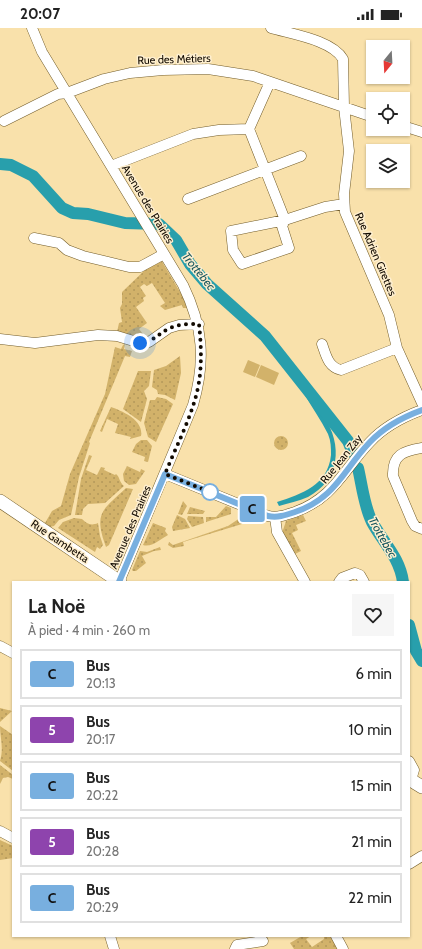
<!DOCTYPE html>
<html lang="fr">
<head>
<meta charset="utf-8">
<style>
	:root { --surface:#fff; --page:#f6f6f6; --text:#222; --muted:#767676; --line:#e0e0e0 }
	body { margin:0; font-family:Cabin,sans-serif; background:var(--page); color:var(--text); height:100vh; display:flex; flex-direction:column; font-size:15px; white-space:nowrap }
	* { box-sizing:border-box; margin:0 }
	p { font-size:13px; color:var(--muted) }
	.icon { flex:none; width:22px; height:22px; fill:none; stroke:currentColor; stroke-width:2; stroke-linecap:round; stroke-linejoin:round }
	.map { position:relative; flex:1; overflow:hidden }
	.drawer { position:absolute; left:12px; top:553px; width:398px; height:356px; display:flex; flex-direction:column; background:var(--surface); border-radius:0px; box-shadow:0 1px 3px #0004 }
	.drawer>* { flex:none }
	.badge { padding:0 8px; border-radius:3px; font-size:14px; line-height:26px }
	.needle { width:26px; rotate:198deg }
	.buttons { position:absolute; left:366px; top:12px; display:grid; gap:8px }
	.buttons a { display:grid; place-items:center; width:44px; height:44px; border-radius:0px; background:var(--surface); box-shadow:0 1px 3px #0004; font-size:20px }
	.you { position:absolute; width:20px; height:20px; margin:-10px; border:3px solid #fff; border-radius:50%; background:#1a73e8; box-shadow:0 0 0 6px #1a73e833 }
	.map>.badge { position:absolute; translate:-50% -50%; box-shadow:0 0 0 2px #fff }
	.round { display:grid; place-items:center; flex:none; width:42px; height:42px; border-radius:0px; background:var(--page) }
	.overview { display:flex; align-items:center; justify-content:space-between; height:68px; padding:0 16px }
	h1 { font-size:19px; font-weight:700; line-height:30px }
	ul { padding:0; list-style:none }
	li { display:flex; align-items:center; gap:12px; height:50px; margin:0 8px 6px; padding:0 8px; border:2px solid var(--line); border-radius:0px }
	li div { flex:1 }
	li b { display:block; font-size:15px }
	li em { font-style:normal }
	li .badge { min-width:44px; font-weight:700; text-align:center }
	.status { display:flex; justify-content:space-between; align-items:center; height:28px; padding:0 20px; background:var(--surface); direction:ltr }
	.status svg { height:11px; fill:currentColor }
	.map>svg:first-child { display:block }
</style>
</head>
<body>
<div class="status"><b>20:07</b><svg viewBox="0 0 49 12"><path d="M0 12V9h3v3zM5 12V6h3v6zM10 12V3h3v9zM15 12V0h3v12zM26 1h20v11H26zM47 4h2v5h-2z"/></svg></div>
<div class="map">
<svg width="422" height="921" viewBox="0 0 422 921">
	<defs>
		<pattern id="grass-dots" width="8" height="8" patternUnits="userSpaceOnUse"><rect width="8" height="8" fill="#d2b26a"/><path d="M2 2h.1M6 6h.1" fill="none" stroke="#b3985a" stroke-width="1.8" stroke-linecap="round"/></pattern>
	</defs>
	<rect width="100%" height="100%" fill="#f9e1ab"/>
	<!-- grass -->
	<path fill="url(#grass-dots)" d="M 161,232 L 183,269 L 187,280 L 183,280 L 182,277 L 165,282 L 160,278 L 165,275 L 152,255 L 147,258 L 144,256 L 140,259 L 146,268 L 143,270 L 144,273 L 136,279 L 147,295 L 139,301 L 147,311 L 117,304 L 119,295 L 122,294 L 120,280 L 122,276 L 122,264 L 146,241 Z
		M 125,316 L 124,321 L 132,323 L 130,329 L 125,328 L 89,414 L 90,415 L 79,449 L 71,487 L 59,492 L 54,498 L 50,499 L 45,495 L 52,483 L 61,478 L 70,446 L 105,366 L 115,319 L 121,321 L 123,317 Z
		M 180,328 L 181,345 L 175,372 L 165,367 L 158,366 L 157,362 L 152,359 L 154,342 L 166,338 Z
		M 138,343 L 151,343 L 149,358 L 144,363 L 147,371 L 141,394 L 123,381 Z
		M 157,369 L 166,371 L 173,376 L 156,414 L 148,409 L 144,395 L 150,372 L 155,372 Z
		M 111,379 C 122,383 144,392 141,408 L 130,411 L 131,409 L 115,405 L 118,396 L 107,391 L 102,404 L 100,403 Z
		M274 415a7 7 0 1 1 14 0a7 7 0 1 1-14 0Z
		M 141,412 L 147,412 L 152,418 L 148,434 L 144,433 L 145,429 L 132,424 L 136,416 Z
		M 89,427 L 92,428 L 86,442 L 97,447 L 101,439 L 105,440 L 104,442 L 115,447 L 116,446 C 120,449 119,454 124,458 L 105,475 L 88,476 L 83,481 L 82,487 L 75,487 L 81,451 Z
		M 127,438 L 140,444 L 141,441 L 145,443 L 136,456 L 129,457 L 124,453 L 123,446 Z
		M 126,460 L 133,461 L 109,517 L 106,519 C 93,484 103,482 126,460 Z
		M 183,473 L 187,478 L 182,487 L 178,486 Z
		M 226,478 L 231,480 L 231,486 L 206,494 L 206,489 L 216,489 Z
		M 190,479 L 205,483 L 203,486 L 187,486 Z
		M 177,487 L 185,491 L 190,500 L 173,503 L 172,499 Z
		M 303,487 L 306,493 L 296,497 L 298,502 L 292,505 L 301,523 L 295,526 L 282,505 L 286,493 Z
		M 188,488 L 203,489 L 204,495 L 192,499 L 187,491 Z
		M 74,490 L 82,491 C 87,496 91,498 98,495 L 100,508 L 103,517 L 100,521 L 97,519 L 95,524 L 58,500 L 63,494 Z
		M 240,490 L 243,494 L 242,496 L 183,514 L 184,518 L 173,520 L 168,517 L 169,514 L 173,517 L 228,498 Z
		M 153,495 L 166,500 L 165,503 L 168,507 C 161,511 151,520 143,517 Z
		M 160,519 L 161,522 L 154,523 L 142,528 L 146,535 L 136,543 L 133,543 L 132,542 L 140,523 L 147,524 Z
		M 0,680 L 12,683 L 0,694 Z
		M 0,698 L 13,707 L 13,743 L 0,733 C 4,720 0,710 0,698 Z
		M 0,737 L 13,747 L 13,751 L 8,749 L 3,750 L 0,756 Z
		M 0,812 L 13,818 L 13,830 L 0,832 Z
		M 302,908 L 311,908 L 306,911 L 312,919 L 324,911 L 324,908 L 334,908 L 342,921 L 294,921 L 290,915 Z"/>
	<!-- garden -->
	<path fill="#d2b26a" d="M 248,332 L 260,337 L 255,349 L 243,344 Z
		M 261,337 L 279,345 L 274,357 L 256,349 Z"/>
	<!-- water -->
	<path fill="#289fac" d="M 308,360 L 328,385 L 324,389 C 343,417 340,452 308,469 C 299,473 288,475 279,478 L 277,474 C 302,466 328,457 331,427 C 331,420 331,413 328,406 C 321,392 311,378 303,364 Z"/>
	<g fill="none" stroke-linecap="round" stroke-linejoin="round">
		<!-- river -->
		<path stroke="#289fac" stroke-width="12" d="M 0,136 L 11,137 L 33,148 L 62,180 L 73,185 L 88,186 L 125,195 L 159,196 L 176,212 L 190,236 L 207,256 L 265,308 L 348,413 L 353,425
			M 358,440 C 362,457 364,478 372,494 C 383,514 400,530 403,554
			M 409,597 L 416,623 L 422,633"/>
		<!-- minor casing -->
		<g stroke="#735d2a" stroke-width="11">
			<path id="minor" d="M 32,0 L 42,24 L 183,257 C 203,298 206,333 193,377 L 119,554
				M 271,0 C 291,6 332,12 343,31 L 344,79 L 349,123 L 344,166 L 345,184 L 389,287 L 397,320 L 422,375
				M 270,54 L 249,101 L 285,192 L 325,179 L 344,176
				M 4,93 L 58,66 L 67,65 L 104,51 L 130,45 L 163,42 L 208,41 L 253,48 L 373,89
				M 403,98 L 422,104
				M 111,138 L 193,106 L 219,102 L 249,101
				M 188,171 L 301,128
				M 285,192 L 282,198 L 289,220 L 242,236 L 233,222 L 231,203 Z
				M 34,210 L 59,215 L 67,222 L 83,228 L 129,239 L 140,239 L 164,226
				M 0,311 L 35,315 L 98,307 L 117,308 L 140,315 L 149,314 L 169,300 L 179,297 L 199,296
				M 322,316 C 326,327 328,339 341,342 L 397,320
				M 422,420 C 403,423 392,427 393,448 L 412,493 L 415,498 L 422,501
				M 165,446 L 268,488 C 278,490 286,487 295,484 C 334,470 344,441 370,414 C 384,399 403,389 422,382
				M 275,489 L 277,504 L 305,554
				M 339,554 L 342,550 L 355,545 L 360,547 L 364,554
				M 0,618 L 13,625
				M 409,733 L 414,742 L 411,752
				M 0,803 L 13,810
				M 409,836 L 422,828
				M 110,908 L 114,921
				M 336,908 L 343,921
				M 235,921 L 237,917 L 263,913"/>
		</g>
		<!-- major casing -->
		<g stroke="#735d2a" stroke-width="14">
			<path id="major" d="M 0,473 L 120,554
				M 409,751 L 422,759"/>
		</g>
		<!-- minor -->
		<use href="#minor" stroke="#fff" stroke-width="10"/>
		<!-- major -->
		<use href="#major" stroke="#fff" stroke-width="13"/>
	</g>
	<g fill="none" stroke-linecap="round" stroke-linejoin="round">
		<!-- line casing -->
		<g stroke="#fff" stroke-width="9">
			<path id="line" d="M 119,554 L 165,446 L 268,488 C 278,490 286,487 295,484 C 336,470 343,442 370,414 C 384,399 403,389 422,382"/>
		</g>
		<!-- line -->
		<use href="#line" stroke="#78afdf" stroke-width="6"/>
		<!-- walk -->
		<path stroke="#120a00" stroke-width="4" stroke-dasharray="0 7.2" d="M 140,315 C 152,314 157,307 168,301 C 177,296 188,296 199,296 C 201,314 202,335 199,354 C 194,385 177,416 165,446 L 210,464"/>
	</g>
	<!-- markers -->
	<circle fill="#fff" stroke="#78afdf" stroke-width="2" cx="210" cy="464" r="8"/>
	<g text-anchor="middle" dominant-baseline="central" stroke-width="3" stroke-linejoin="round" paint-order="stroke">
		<!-- street labels -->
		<g font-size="11" fill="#120a00" stroke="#feefcf">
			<text transform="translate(174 31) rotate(-2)">Rue des Métiers</text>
			<text transform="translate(148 176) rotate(59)">Avenue des Prairies</text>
			<text transform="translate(376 226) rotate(67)">Rue Adrien Girettes</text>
			<text transform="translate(341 431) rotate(-51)">Rue Jean Zay</text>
			<text transform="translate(130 499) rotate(-67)">Avenue des Prairies</text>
			<text transform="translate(60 513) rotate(34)">Rue Gambetta</text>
		</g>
		<!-- water labels -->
		<g font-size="12" font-style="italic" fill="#19575f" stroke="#feefcf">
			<text transform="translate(199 243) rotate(51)">Trottebec</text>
			<text transform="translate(383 509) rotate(61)">Trottebec</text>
		</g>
	</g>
</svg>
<div class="buttons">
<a><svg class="needle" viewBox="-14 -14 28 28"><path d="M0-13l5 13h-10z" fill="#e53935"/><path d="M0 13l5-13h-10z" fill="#767676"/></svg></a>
<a><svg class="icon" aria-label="locate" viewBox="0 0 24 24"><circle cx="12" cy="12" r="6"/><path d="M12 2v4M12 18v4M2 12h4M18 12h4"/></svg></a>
<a><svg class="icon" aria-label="layers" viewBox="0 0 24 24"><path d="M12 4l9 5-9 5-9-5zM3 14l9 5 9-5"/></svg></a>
</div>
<div class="you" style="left:140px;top:315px"></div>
<b class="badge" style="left:252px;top:481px;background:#78afdf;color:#111">C</b>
<section class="drawer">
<div class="overview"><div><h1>La Noë</h1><p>À pied · 4 min · 260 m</p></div><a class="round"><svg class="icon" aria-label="heart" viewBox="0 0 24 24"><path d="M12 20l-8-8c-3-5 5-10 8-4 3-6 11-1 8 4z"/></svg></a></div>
<ul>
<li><span class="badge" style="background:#78afdf;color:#111">C</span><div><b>Bus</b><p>20:13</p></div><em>6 min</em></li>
<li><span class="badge" style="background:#8e44ad;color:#fff">5</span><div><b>Bus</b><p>20:17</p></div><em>10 min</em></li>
<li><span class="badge" style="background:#78afdf;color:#111">C</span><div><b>Bus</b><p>20:22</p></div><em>15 min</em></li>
<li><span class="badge" style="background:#8e44ad;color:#fff">5</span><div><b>Bus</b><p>20:28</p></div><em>21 min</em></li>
<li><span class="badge" style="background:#78afdf;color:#111">C</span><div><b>Bus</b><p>20:29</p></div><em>22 min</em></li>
</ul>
</section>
</div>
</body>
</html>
